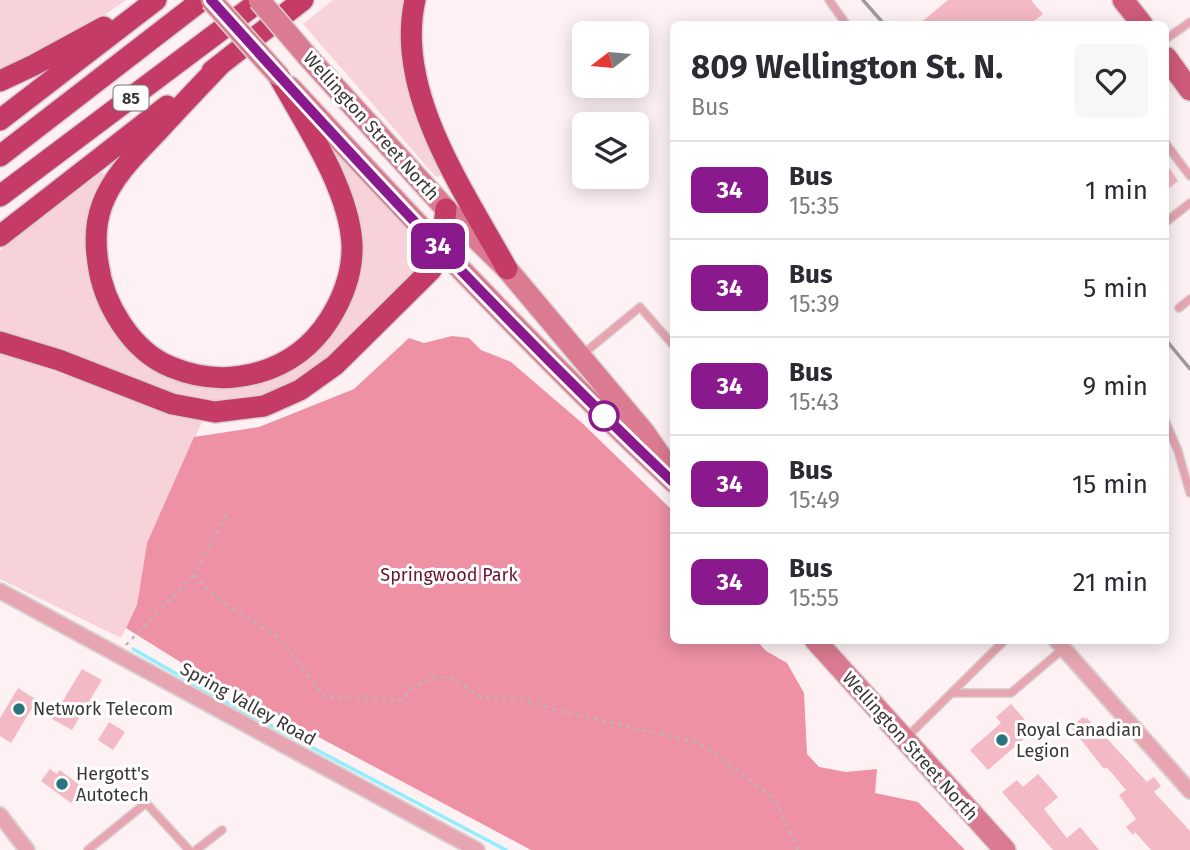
<!DOCTYPE html>
<html lang="en">
<head>
<meta charset="utf-8">
<style>
	:root { --surface:#fff; --page:#f7f7f7; --text:#2b2b33; --muted:#7c7c81; --line:#e1e1e2 }
	body { margin:0; font-family:"Fira Sans",sans-serif; background:var(--page); color:var(--text); height:100vh; display:flex; flex-direction:column; font-size:26px; white-space:nowrap }
	* { box-sizing:border-box; margin:0 }
	p { font-size:23px; color:var(--muted) }
	.icon { flex:none; width:38px; height:38px; fill:none; stroke:currentColor; stroke-width:2; stroke-linecap:round; stroke-linejoin:round }
	.map { position:relative; flex:1; overflow:hidden }
	.sheet { position:absolute; left:670px; top:21px; width:499px; height:623px; display:flex; flex-direction:column; background:var(--surface); border-radius:10px; box-shadow:0 4px 18px #0003 }
	.sheet>* { flex:none }
	.badge { padding:0 14px; border-radius:10px; font-size:24px; line-height:46px }
	.needle { width:46px; rotate:254deg }
	.fabs { position:absolute; left:572px; top:21px; display:grid; gap:14px }
	.fabs a { display:grid; place-items:center; width:77px; height:77px; border-radius:10px; background:var(--surface); box-shadow:0 4px 18px #0003; font-size:35px }
	.map>.badge { position:absolute; translate:-50% -50%; box-shadow:0 0 0 4px #fff }
	.round { display:grid; place-items:center; flex:none; width:74px; height:74px; border-radius:10px; background:var(--page) }
	.headline { display:flex; align-items:center; justify-content:space-between; height:119px; padding:0 21px }
	h1 { font-size:33px; font-weight:700; line-height:52px }
	ul { padding:0; list-style:none }
	li { display:flex; align-items:center; gap:21px; height:98px; padding:0 21px; border-top:2px solid var(--line) }
	li div { flex:1 }
	li b { display:block; font-size:26px }
	li em { font-style:normal }
	li .badge { min-width:77px; font-weight:700; text-align:center }
	.map>svg:first-child { display:block }
</style>
</head>
<body>
<div class="map">
<svg width="1190" height="850" viewBox="0 0 1190 850">
	<rect width="100%" height="100%" fill="#fdf1f3"/>
	<!-- green -->
	<path fill="#f7d3d9" d="M 0,0 L 126,0 L 97,20 L 0,72 Z
		M 333,0 L 408,0 L 446,174 L 436,177 L 303,24 Z
		M 336,153 L 428,248 L 424,263 L 414,276 L 311,377 L 260,400 L 206,404 L 0,337 L 0,250 L 102,172 L 106,177 C 101,198 87,231 87,252 C 85,294 109,335 142,360 L 263,380 L 352,295 L 331,161 Z
		M 0,352 L 170,413 L 203,420 L 147,543 L 137,605 L 121,638 L 0,579 Z"/>
	<!-- forest -->
	<path fill="#ee91a5" d="M 452,336 L 469,338 L 481,350 L 511,362 L 582,423 L 674,512 L 674,640 L 757,641 L 766,651 L 787,663 L 804,693 L 807,754 L 819,767 L 846,772 L 877,769 L 875,793 L 918,802 L 965,850 L 531,850 L 198,673 L 126,628 L 137,605 L 147,543 L 194,437 L 259,427 L 354,389 L 409,338 L 424,343 Z"/>
	<g fill="none" stroke-linecap="round" stroke-linejoin="round">
		<!-- stream -->
		<path stroke="#90eefd" stroke-width="3.5" d="M 133,649 L 224,701 L 506,850"/>
	</g>
	<!-- building -->
	<path fill="#f3b9c4" d="M 948,0 L 1031,0 L 1043,14 L 1030,24 L 919,24 Z
		M 1166,163 L 1178,181 L 1166,191 Z
		M 82,669 L 102,680 L 72,730 L 52,719 Z
		M 18,688 L 37,700 L 11,743 L 0,736 L 0,718 Z
		M 1011,704 L 1034,730 L 988,770 L 970,750 L 1001,723 L 996,717 Z
		M 1083,717 L 1085,719 L 1087,718 L 1100,733 L 1101,732 L 1147,782 L 1154,777 L 1161,786 L 1154,792 L 1190,831 L 1190,850 L 1151,850 L 1135,832 L 1133,835 L 1126,827 L 1136,819 L 1119,795 L 1126,790 L 1110,771 L 1106,767 L 1104,769 L 1071,727 Z
		M 109,722 L 125,732 L 113,750 L 98,740 Z
		M 50,769 L 57,774 L 60,770 L 83,788 L 71,803 L 41,781 Z
		M 1038,774 L 1058,797 L 1044,809 L 1055,823 L 1067,838 L 1080,827 L 1099,850 L 1053,850 L 1002,792 L 1017,780 L 1023,787 Z"/>
	<g fill="none" stroke-linecap="round" stroke-linejoin="round">
		<!-- lane casing -->
		<g stroke="#dacfd1" stroke-width="10">
			<path id="lane" d="M 829,0 L 846,24
				M 1166,39 L 1190,22
				M 1166,144 L 1190,176
				M 1166,222 L 1190,203
				M 1179,308 L 1190,299
				M 583,354 L 640,307 L 674,346
				M 1166,423 L 1178,451 L 1190,493
				M 952,693 L 1011,693 L 1063,649
				M 907,737 L 1005,640
				M 88,850 L 146,803 L 189,850
				M 196,850 L 222,830"/>
		</g>
		<!-- street casing -->
		<g stroke="#dacfd1" stroke-width="18">
			<path id="street" d="M 0,591 L 477,850
				M 1056,640 L 1190,791
				M 0,815 L 27,850"/>
		</g>
		<!-- secondary casing -->
		<g stroke="#dacfd1" stroke-width="24">
			<path id="secondary" d="M 307,56 L 446,209 L 507,269 L 644,432 L 664,461
				M 290,87 C 415,222 540,356 674,482
				M 815,640 L 1005,850"/>
		</g>
		<!-- primary casing -->
		<g stroke="#dacfd1" stroke-width="24">
			<path id="primary" d="M 1123,0 L 1142,24
				M 1166,57 L 1190,90"/>
		</g>
		<!-- highway casing -->
		<g stroke="#dacfd1" stroke-width="24">
			<path id="highway" d="M 415,0 C 394,93 465,192 507,269
				M 221,64 C 200,86 179,108 159,130 C 137,153 113,175 102,205 C 95,224 95,244 98,263 C 103,303 131,351 171,367 C 229,391 295,373 329,320 C 343,298 353,271 352,244 C 349,188 305,124 278,75
				M 212,71 L 303,0
				M 0,81 L 34,65 L 104,27
				M 0,120 L 156,0
				M 0,156 L 202,0
				M 0,196 L 261,0
				M 0,236 L 167,106
				M 0,342 L 59,360 L 172,404 L 215,412 L 264,406 L 300,390 L 335,365 L 431,270 L 441,250 L 446,209"/>
		</g>
		<!-- path -->
		<path stroke="#beb4b6" stroke-width="2.5" stroke-dasharray="3.5 5" stroke-linecap="butt" d="M 226,515 L 194,575 L 216,598 L 279,638 L 325,697 L 403,700 L 410,689 L 435,677 L 452,678 L 482,698 L 522,699 L 556,710 L 700,743 L 775,799 L 798,850
			M 126,645 L 194,575"/>
		<!-- lane -->
		<use href="#lane" stroke="#e6a5b1" stroke-width="7"/>
		<!-- street -->
		<use href="#street" stroke="#e6a5b1" stroke-width="14"/>
		<!-- secondary -->
		<use href="#secondary" stroke="#da7b91" stroke-width="21"/>
		<!-- primary -->
		<use href="#primary" stroke="#cf5b7a" stroke-width="21"/>
		<!-- highway -->
		<use href="#highway" stroke="#c43b66" stroke-width="21"/>
		<!-- rail -->
		<path stroke="#a2999b" stroke-width="3.5" d="M 863,0 L 884,24
			M 1166,340 L 1190,369"/>
		<!-- secondary-bridge casing -->
		<g stroke="#dacfd1" stroke-width="24" stroke-linecap="butt">
			<path id="secondary-bridge" d="M 211,0 L 278,75
				M 259,0 L 307,56"/>
		</g>
		<!-- secondary-bridge -->
		<use href="#secondary-bridge" stroke="#da7b91" stroke-width="21"/>
	</g>
	<g fill="none" stroke-linecap="round" stroke-linejoin="round">
		<!-- line casing -->
		<g stroke="#fff" stroke-width="16">
			<path id="line" d="M 211,0 C 360,166 512,329 674,483"/>
		</g>
		<!-- line -->
		<use href="#line" stroke="#8b198e" stroke-width="10"/>
	</g>
	<!-- markers -->
	<circle fill="#fff" stroke="#8b198e" stroke-width="3.5" cx="604" cy="416" r="14"/>
	<g fill="#2b737d" stroke="#fff" stroke-width="2.5">
		<circle cx="19" cy="709" r="7"/>
		<circle cx="1002" cy="740" r="7"/>
		<circle cx="62" cy="784" r="7"/>
	</g>
	<g text-anchor="middle" dominant-baseline="central" stroke-width="6" stroke-linejoin="round" paint-order="stroke">
		<!-- shield labels -->
		<rect fill="#fff" stroke="#767273" stroke-width="2" x="113.5" y="85.5" width="35" height="25" rx="5"/>
		<g font-size="16" font-weight="bold" fill="#3c3637">
			<text x="131" y="98">85</text>
		</g>
		<!-- street labels -->
		<g font-size="18" fill="#3c3637" stroke="#fff">
			<text transform="translate(371 126) rotate(48)">Wellington Street North</text>
			<text transform="translate(248 704) rotate(29)">Spring Valley Road</text>
			<text transform="translate(910 746) rotate(48)">Wellington Street North</text>
		</g>
		<!-- park labels -->
		<g font-size="18" fill="#66142f" stroke="#fff">
			<text x="449" y="575">Springwood Park</text>
		</g>
		<!-- poi labels -->
		<g font-size="18" fill="#3c3637" stroke="#fff" text-anchor="start">
			<text x="33" y="709">Network Telecom</text>
			<text x="1016" y="730">Royal Canadian<tspan x="1016" dy="21">Legion</tspan></text>
			<text x="76" y="774">Hergott's<tspan x="76" dy="21">Autotech</tspan></text>
		</g>
	</g>
</svg>
<div class="fabs">
<a><svg class="needle" viewBox="-14 -14 28 28"><path d="M0-13l5 13h-10z" fill="#e53935"/><path d="M0 13l5-13h-10z" fill="#7c7c81"/></svg></a>
<a><svg class="icon" aria-label="layers" viewBox="0 0 24 24"><path d="M12 4l9 5-9 5-9-5zM3 14l9 5 9-5"/></svg></a>
</div>
<b class="badge" style="left:438px;top:246px;background:#8b198e;color:#fff">34</b>
<section class="sheet">
<div class="headline"><div><h1>809 Wellington St. N.</h1><p>Bus</p></div><a class="round"><svg class="icon" aria-label="heart" viewBox="0 0 24 24"><path d="M12 20l-8-8c-3-5 5-10 8-4 3-6 11-1 8 4z"/></svg></a></div>
<ul>
<li><span class="badge" style="background:#8b198e;color:#fff">34</span><div><b>Bus</b><p>15:35</p></div><em>1 min</em></li>
<li><span class="badge" style="background:#8b198e;color:#fff">34</span><div><b>Bus</b><p>15:39</p></div><em>5 min</em></li>
<li><span class="badge" style="background:#8b198e;color:#fff">34</span><div><b>Bus</b><p>15:43</p></div><em>9 min</em></li>
<li><span class="badge" style="background:#8b198e;color:#fff">34</span><div><b>Bus</b><p>15:49</p></div><em>15 min</em></li>
<li><span class="badge" style="background:#8b198e;color:#fff">34</span><div><b>Bus</b><p>15:55</p></div><em>21 min</em></li>
</ul>
</section>
</div>
</body>
</html>
